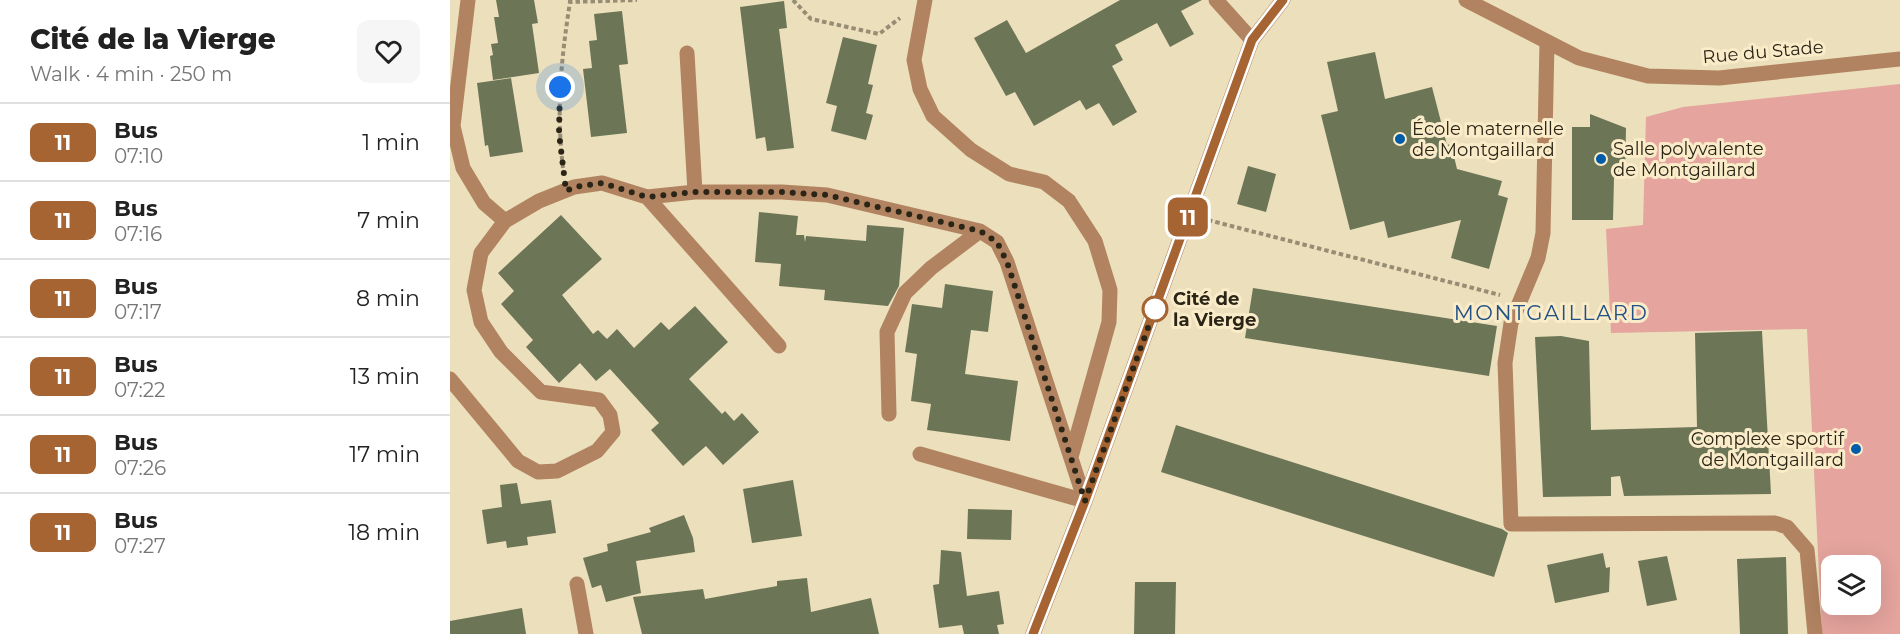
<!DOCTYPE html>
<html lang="en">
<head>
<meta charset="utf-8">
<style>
	:root { --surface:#fff; --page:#f6f6f6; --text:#222; --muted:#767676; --line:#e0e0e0 }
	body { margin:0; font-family:Montserrat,sans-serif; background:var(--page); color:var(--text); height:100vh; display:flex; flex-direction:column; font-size:22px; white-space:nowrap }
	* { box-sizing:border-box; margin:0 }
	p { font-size:20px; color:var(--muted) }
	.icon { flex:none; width:33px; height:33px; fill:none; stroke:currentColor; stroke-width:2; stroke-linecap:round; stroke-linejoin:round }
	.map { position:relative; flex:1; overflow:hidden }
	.panel { display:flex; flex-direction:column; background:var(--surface); width:450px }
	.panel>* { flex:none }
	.badge { padding:0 12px; border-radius:9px; font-size:21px; line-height:39px }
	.tools { position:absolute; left:1371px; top:555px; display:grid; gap:12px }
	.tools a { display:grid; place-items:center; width:60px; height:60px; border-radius:12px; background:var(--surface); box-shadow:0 6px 24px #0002; font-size:30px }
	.you { position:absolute; width:30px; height:30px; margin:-15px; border:4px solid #fff; border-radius:50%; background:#1a73e8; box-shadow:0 0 0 9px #1a73e833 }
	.map>.badge { position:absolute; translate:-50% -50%; box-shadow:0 0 0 3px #fff }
	.round { display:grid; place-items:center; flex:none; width:63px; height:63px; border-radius:12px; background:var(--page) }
	.head { display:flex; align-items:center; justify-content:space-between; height:102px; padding:0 30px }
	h1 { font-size:28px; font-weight:800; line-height:45px }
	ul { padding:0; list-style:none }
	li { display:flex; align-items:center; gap:18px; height:78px; padding:0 30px; border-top:2px solid var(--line) }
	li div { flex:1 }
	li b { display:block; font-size:22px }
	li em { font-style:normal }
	li .badge { min-width:66px; font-weight:700; text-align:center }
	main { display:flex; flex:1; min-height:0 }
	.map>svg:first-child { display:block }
</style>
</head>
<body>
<main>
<section class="panel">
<div class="head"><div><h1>Cité de la Vierge</h1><p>Walk · 4 min · 250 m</p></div><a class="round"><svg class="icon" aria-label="heart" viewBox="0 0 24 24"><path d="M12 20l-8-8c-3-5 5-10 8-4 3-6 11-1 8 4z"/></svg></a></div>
<ul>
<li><span class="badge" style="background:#a76433;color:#fff">11</span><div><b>Bus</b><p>07:10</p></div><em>1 min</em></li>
<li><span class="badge" style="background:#a76433;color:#fff">11</span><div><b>Bus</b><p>07:16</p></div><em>7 min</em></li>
<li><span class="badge" style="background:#a76433;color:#fff">11</span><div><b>Bus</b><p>07:17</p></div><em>8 min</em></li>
<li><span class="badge" style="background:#a76433;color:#fff">11</span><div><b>Bus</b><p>07:22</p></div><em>13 min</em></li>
<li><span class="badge" style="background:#a76433;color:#fff">11</span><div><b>Bus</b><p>07:26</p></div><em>17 min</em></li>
<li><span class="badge" style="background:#a76433;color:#fff">11</span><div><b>Bus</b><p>07:27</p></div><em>18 min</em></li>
</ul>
</section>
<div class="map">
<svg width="1450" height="634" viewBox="0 0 1450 634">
	<rect width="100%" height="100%" fill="#ecdfbc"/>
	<!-- green -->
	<path fill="#e5a49e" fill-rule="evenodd" d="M 1450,84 L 1450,634 L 1372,634 L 1357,329 L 1161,333 L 1156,229 L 1193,225 L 1196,117 L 1233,107 ZM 1382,566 L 1420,566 L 1420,604 L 1382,604 Z"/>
	<!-- building -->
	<path fill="#6c7657" d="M 46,0 L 84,0 L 88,23 L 82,24 L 89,73 L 43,80 L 40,56 L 43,55 L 41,44 L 48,43 L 44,17 L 49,17 Z
		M 670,0 L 752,0 L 731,11 L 744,34 L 720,47 L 707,23 L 665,45 L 673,60 L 662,66 L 687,112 L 663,126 L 649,103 L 636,110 L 630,100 L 584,126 L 565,92 L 556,96 L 524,38 L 557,20 L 576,53 Z
		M 334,1 L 337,28 L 329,29 L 344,148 L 317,151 L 315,137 L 306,139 L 290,7 Z
		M 172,11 L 178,64 L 169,65 L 177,133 L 141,137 L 133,69 L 142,68 L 139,41 L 147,40 L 144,14 Z
		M 393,37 L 427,45 L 418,84 L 423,85 L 416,113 L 423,115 L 416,140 L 381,131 L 387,106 L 376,103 Z
		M 925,52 L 935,99 L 982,87 L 997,145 L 1001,144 L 1007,169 L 1052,181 L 1048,195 L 1058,198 L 1039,269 L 1001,258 L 1011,220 L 938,238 L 934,221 L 900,230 L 871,115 L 888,111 L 877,62 Z
		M 61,78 L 73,152 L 40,157 L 38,145 L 35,146 L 27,83 Z
		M 1140,114 L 1176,128 L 1175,178 L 1164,178 L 1163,220 L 1122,220 L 1122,127 L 1140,127 Z
		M 798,166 L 826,174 L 816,212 L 787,204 Z
		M 309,212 L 348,216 L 346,235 L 354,235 L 355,242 L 356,236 L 416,241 L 417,225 L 454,228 L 449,286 L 438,306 L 374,300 L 375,290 L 329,286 L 331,264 L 305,262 Z
		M 111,215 L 152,259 L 112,295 L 143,334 L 148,330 L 157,339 L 167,329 L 184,348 L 211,322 L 219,330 L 245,306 L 278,342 L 239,379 L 272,414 L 275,411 L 284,421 L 292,413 L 309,432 L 273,465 L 256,446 L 233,466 L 201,430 L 209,423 L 160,369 L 146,381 L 130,363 L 109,383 L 76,347 L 83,340 L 51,304 L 64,291 L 48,273 Z
		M 495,284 L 543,291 L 538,332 L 521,330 L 515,374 L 568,381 L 560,441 L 477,430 L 481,404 L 461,401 L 467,354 L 455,352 L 462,304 L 492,308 Z
		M 803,288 L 1047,326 L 1039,376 L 795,338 Z
		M 1312,331 L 1321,494 L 1174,496 L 1170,476 L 1161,477 L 1161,496 L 1093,497 L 1085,337 L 1111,336 L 1139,341 L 1141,430 L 1247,427 L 1245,333 Z
		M 726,425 L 1052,529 L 1058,533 L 1044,577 L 711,472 Z
		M 343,480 L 352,536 L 302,543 L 293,489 Z
		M 67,483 L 71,504 L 101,500 L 106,533 L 77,537 L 78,545 L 57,548 L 56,541 L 37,544 L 32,510 L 52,507 L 50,485 Z
		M 518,509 L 562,510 L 561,540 L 517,539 Z
		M 234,515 L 243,538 L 245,552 L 186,561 L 191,593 L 156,602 L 151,585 L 142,588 L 133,558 L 158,551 L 157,544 L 201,532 L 199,528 Z
		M 491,550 L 511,552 L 517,596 L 549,591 L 554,624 L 547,625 L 549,634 L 514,634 L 512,625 L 489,628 L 483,585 L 489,584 Z
		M 1153,553 L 1156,568 L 1160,567 L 1159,592 L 1105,603 L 1097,565 Z
		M 1217,556 L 1227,600 L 1197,606 L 1188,561 Z
		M 1336,557 L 1338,634 L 1290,634 L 1287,559 Z
		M 357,578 L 361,612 L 421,598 L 429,634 L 192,634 L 183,597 L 253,589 L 255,599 L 327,586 L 327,581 Z
		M 685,582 L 726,582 L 725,634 L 684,634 Z
		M 72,608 L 76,634 L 0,634 L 0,621 Z"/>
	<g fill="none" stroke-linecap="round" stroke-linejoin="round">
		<!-- path -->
		<path stroke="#978d74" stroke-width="4" stroke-dasharray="4.5 3" stroke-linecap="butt" d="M 120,0 L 120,2 L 187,0
			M 343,0 L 361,19 L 429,34 L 450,18
			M 113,168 C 106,110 111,60 120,2
			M 758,220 L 1050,295"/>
		<!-- minor -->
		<path stroke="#b18361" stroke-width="15" d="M 18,0 L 3,126 L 13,168 L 34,203 L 55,221
			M 475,0 L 464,60 L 470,89 L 483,116 L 521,150 L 559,174 L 594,182 L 619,201 L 645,241 L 660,290 L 659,322 L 621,457
			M 766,0 L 802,40
			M 1016,0 L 1129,58 L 1198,76 L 1269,78 L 1450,59
			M 1097,42 L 1093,233 L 1088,258 L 1061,323 L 1055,363 L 1061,524 L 1325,523 L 1337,527 L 1357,550 L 1365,634
			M 237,53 L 245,192
			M 197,197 L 329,346
			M 0,379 L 68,461 L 88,472 L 107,471 L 147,451 L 163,432 L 160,415 L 149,400 L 91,392 L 51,352 L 31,322 L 24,290 L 31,253 L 55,221 L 89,201 L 124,187 L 152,183 L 197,197 L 245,192 L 332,192 L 377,195 L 530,231 L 547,242 L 557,262 L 635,501
			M 439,414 L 437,332 L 455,293 L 481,268 L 530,231
			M 470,454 L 635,501
			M 127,584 L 136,634
			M 583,634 L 635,501 L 802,40 L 833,0"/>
	</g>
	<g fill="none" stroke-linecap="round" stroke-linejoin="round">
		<!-- line casing -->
		<g stroke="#fff" stroke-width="14">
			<path id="line" d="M 583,634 L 635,501 L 802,40 L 833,0"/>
		</g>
		<!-- line -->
		<use href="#line" stroke="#a76433" stroke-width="9"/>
		<!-- walk -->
		<path stroke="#2a2517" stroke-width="6" stroke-dasharray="0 10.8" d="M 110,87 L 109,133 L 116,191 L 124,187 L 152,183 L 197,197 L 245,192 L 332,192 L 377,195 L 530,231 L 547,242 L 557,262 L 635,501 L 707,303 L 705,309"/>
	</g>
	<!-- markers -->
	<g fill="#005ba8" stroke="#faecc9" stroke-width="2">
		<circle cx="950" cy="139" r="6"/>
		<circle cx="1151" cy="159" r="6"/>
		<circle cx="1406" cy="449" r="6"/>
	</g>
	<circle fill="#fff" stroke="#a76433" stroke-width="3" cx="705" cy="309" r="12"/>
	<g text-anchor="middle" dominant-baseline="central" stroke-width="6" stroke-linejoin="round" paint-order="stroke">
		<!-- street labels -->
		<g font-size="18" fill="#2a2517" stroke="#faecc9">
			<text transform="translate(1313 52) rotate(-5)">Rue du Stade</text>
		</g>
		<!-- poi labels -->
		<g font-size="18" fill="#2a2517" stroke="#faecc9" text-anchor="start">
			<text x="962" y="129">École maternelle<tspan x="962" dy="21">de Montgaillard</tspan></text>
			<text x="1163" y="149">Salle polyvalente<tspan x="1163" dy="21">de Montgaillard</tspan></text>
			<text x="1394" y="439" text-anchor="end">Complexe sportif<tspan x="1394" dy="21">de Montgaillard</tspan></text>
		</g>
		<!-- stop labels -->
		<g font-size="18" font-weight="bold" fill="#2a2517" stroke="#faecc9" text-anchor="start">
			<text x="723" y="299">Cité de<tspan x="723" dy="21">la Vierge</tspan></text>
		</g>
		<!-- quarter labels -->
		<g font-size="21" letter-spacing="1.5" fill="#215185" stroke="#faecc9">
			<text x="1101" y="312">MONTGAILLARD</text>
		</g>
	</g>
</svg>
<div class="tools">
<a><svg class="icon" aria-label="layers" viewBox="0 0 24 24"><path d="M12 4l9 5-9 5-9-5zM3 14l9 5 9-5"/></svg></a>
</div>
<div class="you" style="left:110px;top:87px"></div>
<b class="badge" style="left:738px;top:217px;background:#a76433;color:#fff">11</b>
</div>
</main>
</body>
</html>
